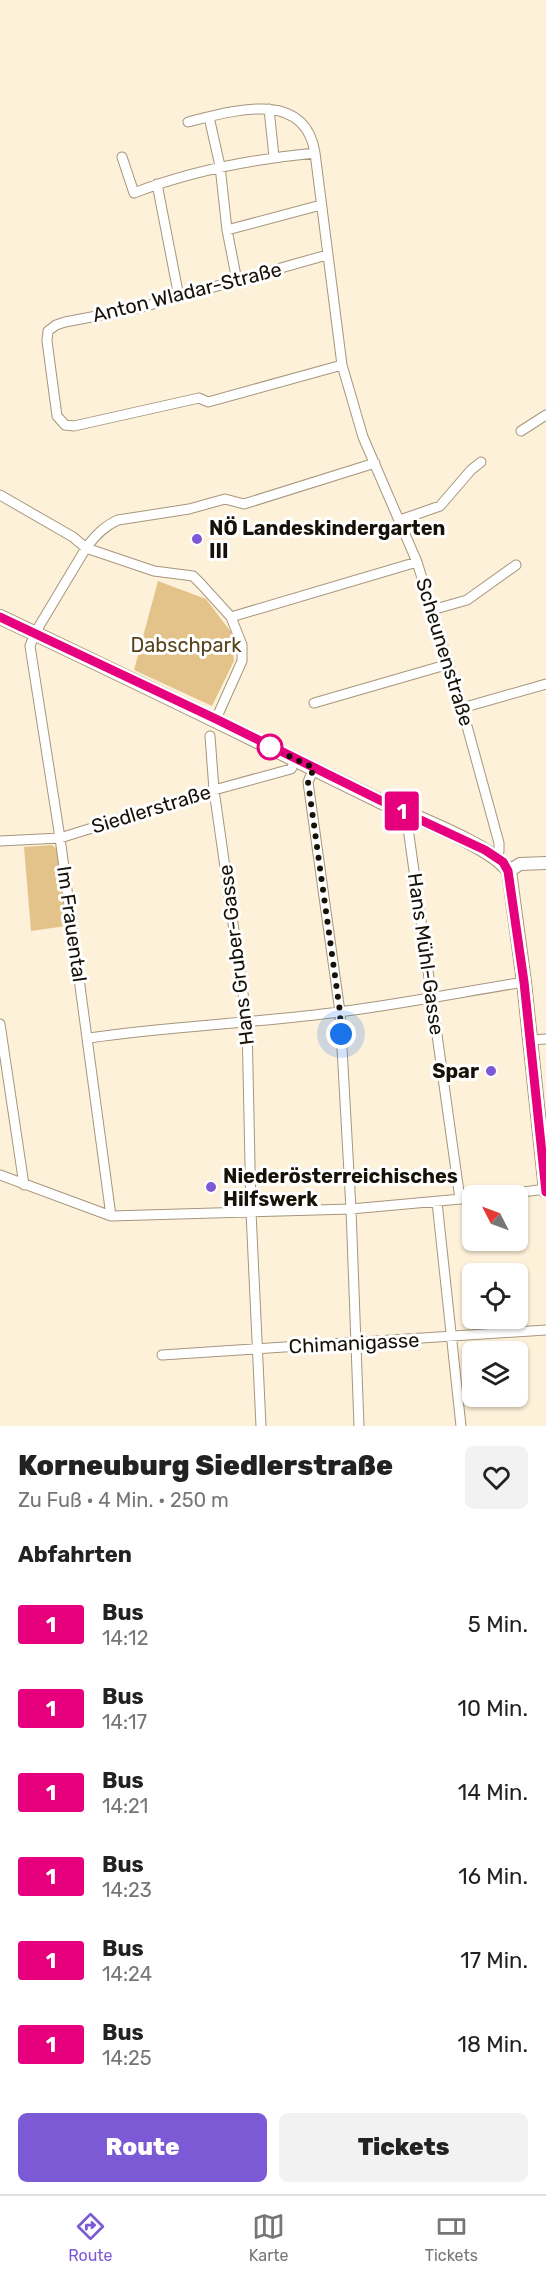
<!DOCTYPE html>
<html lang="de">
<head>
<meta charset="utf-8">
<style>
	:root { --surface:#fff; --page:#f2f2f2; --text:#222; --muted:#767676; --line:#e0e0e0; --accent:#7d5ad5 }
	body { margin:0; font-family:Rubik,sans-serif; background:var(--page); color:var(--text); height:100vh; display:flex; flex-direction:column; font-size:22px; white-space:nowrap }
	* { box-sizing:border-box; margin:0 }
	p { font-size:20px; color:var(--muted) }
	.icon { flex:none; width:33px; height:33px; fill:none; stroke:currentColor; stroke-width:2; stroke-linecap:round; stroke-linejoin:round }
	.map { position:relative; height:1426px; overflow:hidden }
	.drawer { display:flex; flex-direction:column; background:var(--surface); flex:1 }
	.drawer>* { flex:none }
	.badge { padding:0 12px; border-radius:4px; font-size:21px; line-height:39px }
	.needle { width:39px; rotate:312deg }
	.controls { position:absolute; left:462px; top:1185px; display:grid; gap:12px }
	.controls a { display:grid; place-items:center; width:66px; height:66px; border-radius:9px; background:var(--surface); box-shadow:0 2px 4px #0004; font-size:30px }
	.you { position:absolute; width:30px; height:30px; margin:-15px; border:4px solid #fff; border-radius:50%; background:#1a73e8; box-shadow:0 0 0 9px #1a73e833 }
	.map>.badge { position:absolute; translate:-50% -50%; box-shadow:0 0 0 3px #fff }
	h2 { padding:0 18px; font-size:22px; line-height:54px }
	.round { display:grid; place-items:center; flex:none; width:63px; height:63px; border-radius:9px; background:var(--page) }
	.head { display:flex; align-items:center; justify-content:space-between; height:102px; padding:0 18px }
	h1 { font-size:28px; font-weight:800; line-height:45px }
	.action { display:flex; gap:12px; margin-top:auto; padding:12px 18px }
	.action a { flex:1; height:69px; border-radius:9px; background:var(--accent); color:#fff; font-size:24px; font-weight:800; line-height:69px; text-align:center }
	.action a+a { background:var(--page); color:var(--text) }
	ul { padding:0; list-style:none }
	li { display:flex; align-items:center; gap:18px; height:84px; padding:0 18px }
	li div { flex:1 }
	li b { display:block; font-size:22px }
	li em { font-style:normal }
	li .badge { min-width:66px; font-weight:700; text-align:center }
	.menu { display:flex; justify-content:space-around; align-items:center; height:84px; border-top:2px solid var(--line); background:var(--surface); font-size:16px; color:var(--muted) }
	.menu a { display:grid; justify-items:center; gap:3px }
	.menu .selected { color:var(--accent) }
	.map>svg:first-child { display:block }
</style>
</head>
<body>
<div class="map">
<svg width="546" height="1426" viewBox="0 0 546 1426">
	<rect width="100%" height="100%" fill="#fef1da"/>
	<!-- green -->
	<path fill="#e4c38a" d="M 158,581 L 206,599 L 231,632 L 234,661 L 212,706 L 134,670 Z
		M 52,845 L 57,849 L 66,926 L 31,931 L 24,847 Z"/>
	<g fill="none" stroke-linecap="round" stroke-linejoin="round">
		<!-- minor casing -->
		<g stroke="#a6967c" stroke-width="11">
			<path id="minor" d="M 269,109 L 274,157
				M 209,117 L 220,166 L 227,230 L 237,281
				M 188,122 C 232,111 305,88 315,153 L 342,365 L 363,437 L 417,562 L 462,708 L 499,843 L 499,851 L 497,857
				M 122,157 L 134,193 C 193,170 253,159 315,153
				M 157,184 L 179,297
				M 227,230 L 321,205
				M 327,255 L 139,308 L 65,322 L 56,325 L 48,331 L 47,341 L 57,416 L 65,425 L 74,426 L 199,398 L 208,402 L 342,365
				M 521,431 L 546,415
				M 0,495 L 73,537 L 86,548 L 154,571 L 193,576 L 201,584 L 231,617 L 242,645 L 242,661 L 216,719
				M 400,520 L 440,506 L 471,470 L 481,462
				M 432,610 L 467,600 L 516,565
				M 231,617 L 417,562
				M 314,703 L 449,664
				M 462,708 L 546,684
				M 210,736 L 214,790 L 247,1022 L 251,1212 L 261,1426
				M 314,768 L 308,782 L 340,1012 L 351,1209 L 359,1426
				M 412,816 L 408,828 L 460,1199
				M 0,841 L 60,838 L 214,790 L 291,769 L 296,760
				M 0,1024 L 24,1185
				M 89,1038 C 172,1026 256,1023 339,1012 C 401,1004 462,992 524,982
				M 531,1040 L 546,1039
				M 0,1175 L 111,1216 L 351,1209 L 472,1198
				M 492,1196 L 546,1189
				M 437,1202 L 461,1426
				M 111,1216 L 60,838 L 30,646 L 35,633 L 86,548 C 95,536 104,526 118,520 L 189,509 L 225,499 L 244,504 L 375,463
				M 162,1355 L 546,1330"/>
		</g>
		<!-- tertiary casing -->
		<g stroke="#a6967c" stroke-width="14">
			<path id="tertiary" d="M 509,871 L 520,864 L 546,863"/>
		</g>
		<!-- secondary casing -->
		<g stroke="#a6967c" stroke-width="16">
			<path id="secondary" d="M 0,617 C 129,678 258,741 386,804 C 416,818 492,846 509,871 L 524,982 L 546,1191"/>
		</g>
		<!-- minor -->
		<use href="#minor" stroke="#fff" stroke-width="9"/>
		<!-- tertiary -->
		<use href="#tertiary" stroke="#fff" stroke-width="12"/>
		<!-- secondary -->
		<use href="#secondary" stroke="#fff" stroke-width="14"/>
	</g>
	<g fill="none" stroke-linecap="round" stroke-linejoin="round">
		<!-- line casing -->
		<g stroke="#fff" stroke-width="14">
			<path id="line" d="M 0,617 L 216,719 L 412,816 L 485,850 L 503,862 L 508,871 L 524,982 L 546,1192"/>
		</g>
		<!-- line -->
		<use href="#line" stroke="#e6007e" stroke-width="9"/>
		<!-- walk -->
		<path stroke="#171208" stroke-width="6" stroke-dasharray="0 10.8" d="M 270,747 L 314,768 L 308,782 L 340,1012 L 341,1034"/>
	</g>
	<!-- markers -->
	<g fill="#7d5ad5" stroke="#fff" stroke-width="2">
		<circle cx="197" cy="539" r="6"/>
		<circle cx="491" cy="1071" r="6"/>
		<circle cx="211" cy="1187" r="6"/>
	</g>
	<circle fill="#fff" stroke="#e6007e" stroke-width="3" cx="270" cy="747" r="12"/>
	<g text-anchor="middle" dominant-baseline="central" stroke-width="6" stroke-linejoin="round" paint-order="stroke">
		<!-- street labels -->
		<g font-size="20" fill="#171208" stroke="#fff">
			<text transform="translate(187 292) rotate(-14)">Anton Wladar-Straße</text>
			<text transform="translate(445 652) rotate(73)">Scheunenstraße</text>
			<text transform="translate(151 809) rotate(-17)">Siedlerstraße</text>
			<text transform="translate(72 924) rotate(82)">Im Frauental</text>
			<text transform="translate(426 954) rotate(82)">Hans Mühl-Gasse</text>
			<text transform="translate(236 955) rotate(-97)">Hans Gruber-Gasse</text>
			<text transform="translate(354 1343) rotate(-3)">Chimanigasse</text>
		</g>
		<!-- poi labels -->
		<g font-size="20" font-weight="bold" fill="#171208" stroke="#fff" text-anchor="start">
			<text x="209" y="528">NÖ Landeskindergarten<tspan x="209" dy="23">III</tspan></text>
			<text x="479" y="1071" text-anchor="end">Spar</text>
			<text x="223" y="1176">Niederösterreichisches<tspan x="223" dy="23">Hilfswerk</tspan></text>
		</g>
		<!-- park labels -->
		<g font-size="20" fill="#57421b" stroke="#fff">
			<text x="186" y="645">Dabschpark</text>
		</g>
	</g>
</svg>
<div class="controls">
<a><svg class="needle" viewBox="-14 -14 28 28"><path d="M0-13l5 13h-10z" fill="#e53935"/><path d="M0 13l5-13h-10z" fill="#767676"/></svg></a>
<a><svg class="icon" aria-label="locate" viewBox="0 0 24 24"><circle cx="12" cy="12" r="6"/><path d="M12 2v4M12 18v4M2 12h4M18 12h4"/></svg></a>
<a><svg class="icon" aria-label="layers" viewBox="0 0 24 24"><path d="M12 4l9 5-9 5-9-5zM3 14l9 5 9-5"/></svg></a>
</div>
<div class="you" style="left:341px;top:1034px"></div>
<b class="badge" style="left:402px;top:811px;background:#e6007e;color:#fff">1</b>
</div>
<section class="drawer">
<div class="head"><div><h1>Korneuburg Siedlerstraße</h1><p>Zu Fuß · 4 Min. · 250 m</p></div><a class="round"><svg class="icon" aria-label="heart" viewBox="0 0 24 24"><path d="M12 20l-8-8c-3-5 5-10 8-4 3-6 11-1 8 4z"/></svg></a></div>
<h2>Abfahrten</h2>
<ul>
<li><span class="badge" style="background:#e6007e;color:#fff">1</span><div><b>Bus</b><p>14:12</p></div><em>5 Min.</em></li>
<li><span class="badge" style="background:#e6007e;color:#fff">1</span><div><b>Bus</b><p>14:17</p></div><em>10 Min.</em></li>
<li><span class="badge" style="background:#e6007e;color:#fff">1</span><div><b>Bus</b><p>14:21</p></div><em>14 Min.</em></li>
<li><span class="badge" style="background:#e6007e;color:#fff">1</span><div><b>Bus</b><p>14:23</p></div><em>16 Min.</em></li>
<li><span class="badge" style="background:#e6007e;color:#fff">1</span><div><b>Bus</b><p>14:24</p></div><em>17 Min.</em></li>
<li><span class="badge" style="background:#e6007e;color:#fff">1</span><div><b>Bus</b><p>14:25</p></div><em>18 Min.</em></li>
</ul>
<div class="action"><a>Route</a><a>Tickets</a></div>
</section>
<nav class="menu">
<a class="selected"><svg class="icon" aria-label="directions" viewBox="0 0 24 24"><path d="M12 3l9 9-9 9-9-9zM9 14v-3h6M13 9l2 2-2 2"/></svg>Route</a>
<a><svg class="icon" aria-label="map" viewBox="0 0 24 24"><path d="M3 6l6-2 6 2 6-2v14l-6 2-6-2-6 2zM9 4v14M15 6v14"/></svg>Karte</a>
<a><svg class="icon" aria-label="tickets" viewBox="0 0 24 24"><path d="M3 7h18v10H3zM15 7v10"/></svg>Tickets</a>
</nav>
</body>
</html>
